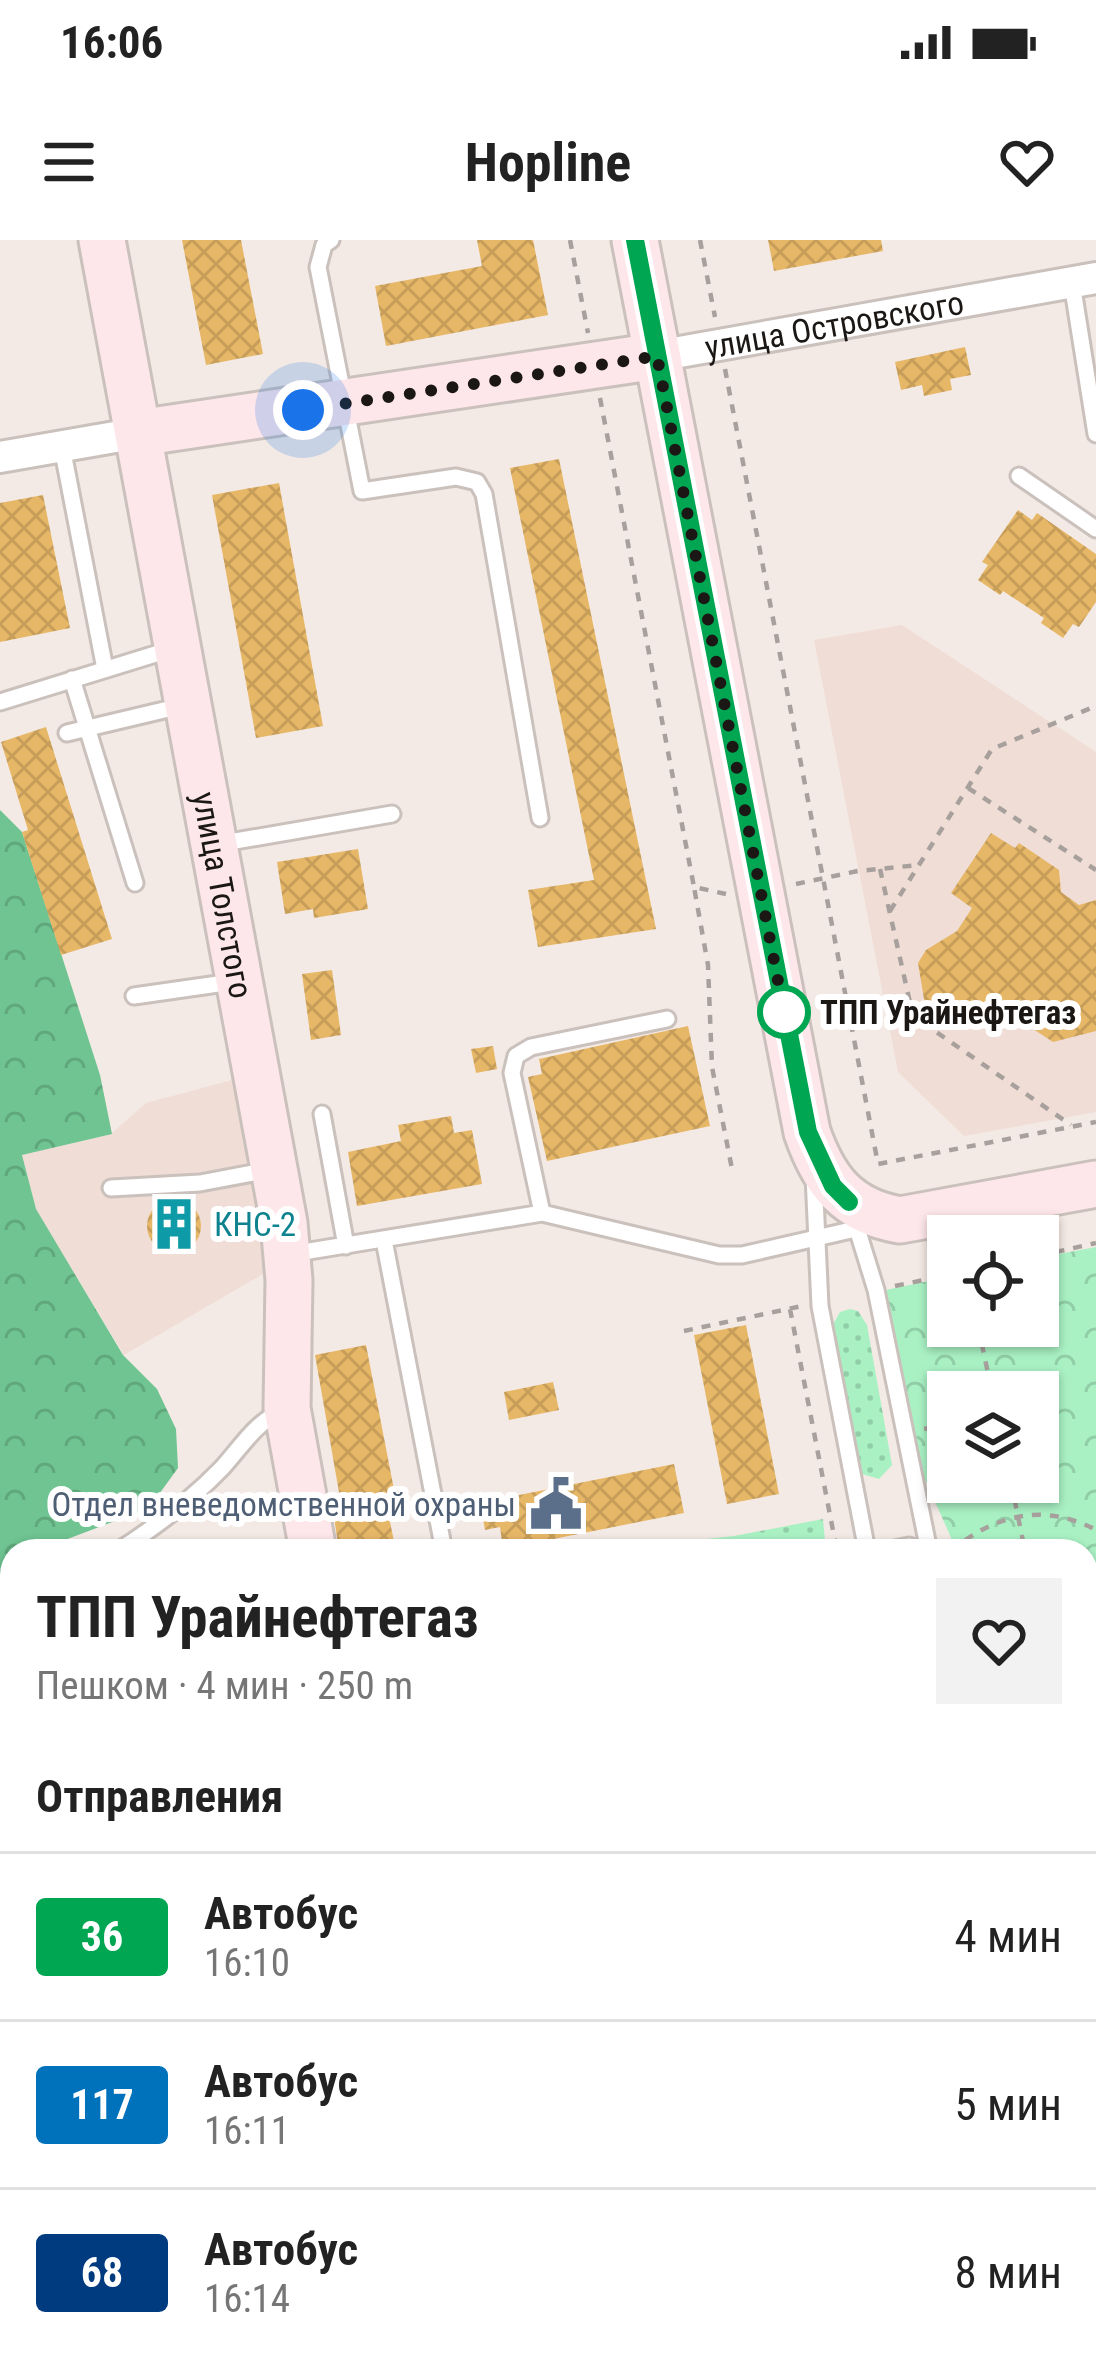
<!DOCTYPE html>
<html lang="ru">
<head>
<meta charset="utf-8">
<style>
	:root { --surface:#fff; --page:#f2f2f2; --text:#222; --muted:#767676; --line:#e0e0e0 }
	body { margin:0; font-family:"Roboto Condensed",sans-serif; background:var(--page); color:var(--text); height:100vh; display:flex; flex-direction:column; font-size:45px; white-space:nowrap }
	* { box-sizing:border-box; margin:0 }
	p { font-size:39px; color:var(--muted) }
	.icon { flex:none; width:66px; height:66px; fill:none; stroke:currentColor; stroke-width:2; stroke-linecap:round; stroke-linejoin:round }
	.map { position:relative; flex:1; overflow:hidden }
	.panel { position:absolute; left:0px; top:1299px; width:1098px; height:840px; display:flex; flex-direction:column; background:var(--surface); border-radius:36px 36px 0 0; box-shadow:0 3px 9px #0004 }
	.panel>* { flex:none }
	.badge { padding:0 24px; border-radius:9px; font-size:42px; line-height:78px }
	.fabs { position:absolute; left:927px; top:975px; display:grid; gap:24px }
	.fabs a { display:grid; place-items:center; width:132px; height:132px; border-radius:0px; background:var(--surface); box-shadow:0 3px 9px #0004; font-size:60px }
	.you { position:absolute; width:60px; height:60px; margin:-30px; border:9px solid #fff; border-radius:50%; background:#1a73e8; box-shadow:0 0 0 18px #1a73e833 }
	.map>.badge { position:absolute; translate:-50% -50%; box-shadow:0 0 0 6px #fff }
	h2 { padding:0 36px; font-size:45px; line-height:108px }
	.round { display:grid; place-items:center; flex:none; width:126px; height:126px; border-radius:0px; background:var(--page) }
	.headline { display:flex; align-items:center; justify-content:space-between; height:204px; padding:0 36px }
	h1 { font-size:57px; font-weight:700; line-height:90px }
	ul { padding:0; list-style:none }
	li { display:flex; align-items:center; gap:36px; height:168px; padding:0 36px; border-top:3px solid var(--line) }
	li div { flex:1 }
	li b { display:block; font-size:45px }
	li em { font-style:normal }
	li .badge { min-width:132px; font-weight:700; text-align:center }
	.status { display:flex; justify-content:space-between; align-items:center; height:84px; padding:0 60px; background:var(--surface); direction:ltr }
	.status svg { height:33px; fill:currentColor }
	header { display:flex; justify-content:space-between; align-items:center; height:156px; padding:0 36px; background:var(--surface); font-size:54px; font-weight:700 }
	.map>svg:first-child { display:block }
</style>
</head>
<body>
<div class="status"><b>16:06</b><svg viewBox="0 0 49 12"><path d="M0 12V9h3v3zM5 12V6h3v6zM10 12V3h3v9zM15 12V0h3v12zM26 1h20v11H26zM47 4h2v5h-2z"/></svg></div>
<header><svg class="icon" aria-label="menu" viewBox="0 0 24 24"><path d="M4 6h16M4 12h16M4 18h16"/></svg>Hopline<svg class="icon" aria-label="heart" viewBox="0 0 24 24"><path d="M12 20l-8-8c-3-5 5-10 8-4 3-6 11-1 8 4z"/></svg></header>
<div class="map">
<svg width="1096" height="2139" viewBox="0 0 1096 2139">
	<defs>
		<pattern id="grass-dots" width="8" height="8" patternUnits="userSpaceOnUse" patternTransform="scale(3)"><rect width="8" height="8" fill="#a9f1c3"/><path d="M2 2h.1M6 6h.1" fill="none" stroke="#91cea7" stroke-width="1.8" stroke-linecap="round"/></pattern>
		<pattern id="forest-crowns" width="20" height="18" patternUnits="userSpaceOnUse" patternTransform="scale(3)"><rect width="20" height="18" fill="#6fc491"/><path d="M2 6a3 3 0 1 1 6 0M12 15a3 3 0 1 1 6 0" fill="none" stroke="#60a87c"/></pattern>
		<pattern id="park-crowns" width="20" height="18" patternUnits="userSpaceOnUse" patternTransform="scale(3)"><rect width="20" height="18" fill="#a9f1c3"/><path d="M2 6a3 3 0 1 1 6 0M12 15a3 3 0 1 1 6 0" fill="none" stroke="#91cea7"/></pattern>
		<pattern id="building-cross-hatch" width="8" height="8" patternUnits="userSpaceOnUse" patternTransform="scale(3)"><rect width="8" height="8" fill="#e7b768"/><path d="M0 0l8 8M0 8l8-8" fill="none" stroke="#c69d59"/></pattern>
	</defs>
	<rect width="100%" height="100%" fill="#f4eae5"/>
	<!-- built -->
	<path fill="#f0ddd6" d="M 902,385 L 1096,512 L 1096,872 L 964,896 L 898,832 L 814,400 Z
		M 236,839 L 268,1031 L 124,1115 L 36,970 L 22,915 L 111,894 L 146,863 Z
		M 0,1697 L 12,1699 L 12,2127 L 889,2127 L 888,2139 L 0,2139 Z"/>
	<!-- grass -->
	<path fill="url(#grass-dots)" d="M 850,1069 L 858,1071 L 867,1085 L 892,1225 L 879,1239 L 859,1233 L 831,1088 L 840,1072 Z
		M 823,1279 L 826,1311 L 682,1311 L 659,1304 L 734,1296 Z"/>
	<!-- forest -->
	<path fill="url(#forest-crowns)" d="M 0,570 L 22,592 L 100,835 L 112,894 L 22,915 L 36,969 L 123,1115 L 157,1149 L 176,1189 L 178,1228 L 149,1268 L 36,1311 L 12,1311 L 12,1323 L 6,1326 L 5,1417 L 12,1482 L 12,1699 L 0,1697 Z"/>
	<!-- park -->
	<path fill="url(#park-crowns)" fill-rule="evenodd" d="M 1096,1007 L 1096,1361 L 1086,1363 L 1086,1311 L 957,1311 L 924,1237 L 886,1050 L 948,1037 L 948,1086 L 1038,1086 L 1038,1018 ZM 948,1152 L 1038,1152 L 1038,1242 L 948,1242 Z"/>
	<!-- building -->
	<path fill="url(#building-cross-hatch)" d="M 182,0 L 241,0 L 263,114 L 206,125 Z
		M 477,0 L 533,0 L 548,75 L 386,106 L 375,46 L 482,26 Z
		M 768,0 L 881,0 L 883,11 L 774,31 Z
		M 965,107 L 971,135 L 950,139 L 952,150 L 924,156 L 922,145 L 901,150 L 895,122 Z
		M 559,219 L 656,689 L 538,707 L 528,650 L 594,640 L 510,228 Z
		M 279,243 L 323,486 L 256,498 L 212,255 Z
		M 43,255 L 70,388 L 0,402 L 0,263 Z
		M 1018,270 L 1032,280 L 1037,273 L 1096,314 L 1096,362 L 1079,387 L 1073,384 L 1063,398 L 1041,383 L 1044,378 L 1003,351 L 1000,355 L 978,340 L 988,325 L 982,322 Z
		M 46,487 L 112,699 L 61,715 L 22,592 L 28,590 L 1,502 Z
		M 991,593 L 1015,608 L 1019,603 L 1059,630 L 1061,652 L 1079,665 L 1096,660 L 1096,791 L 1053,802 L 1004,770 L 997,779 L 957,785 L 925,765 L 918,723 L 926,710 L 957,691 L 972,668 L 951,653 Z
		M 358,609 L 368,669 L 314,678 L 313,669 L 285,674 L 277,622 Z
		M 332,730 L 341,795 L 311,800 L 302,734 Z
		M 688,786 L 710,886 L 547,921 L 528,837 L 542,834 L 539,819 Z
		M 493,806 L 497,829 L 476,833 L 471,809 Z
		M 451,876 L 454,893 L 472,890 L 482,944 L 357,966 L 348,912 L 401,901 L 398,885 Z
		M147 986a27 27 0 1 1 54 0a27 27 0 1 1-54 0Z
		M 746,1085 L 779,1254 L 727,1264 L 694,1095 Z
		M 366,1105 L 397,1265 L 387,1267 L 396,1311 L 339,1311 L 334,1277 L 343,1275 L 315,1115 Z
		M 553,1142 L 559,1170 L 509,1180 L 504,1152 Z
		M 674,1224 L 684,1273 L 503,1309 L 500,1287 L 485,1290 L 480,1263 Z"/>
	<g fill="none" stroke-linecap="round" stroke-linejoin="round">
		<!-- lane casing -->
		<g stroke="#cbc1bc" stroke-width="21">
			<path id="lane" d="M 331,0 L 324,5 L 318,27 L 362,251 L 456,237 L 477,242 L 484,254 L 540,578
				M 1072,43 L 1096,194
				M 62,207 L 105,429
				M 1019,236 L 1096,289
				M 72,439 L 135,643
				M 0,462 L 175,408
				M 67,493 L 181,466
				M 218,604 L 392,574
				M 134,756 L 232,742
				M 322,874 L 346,1006
				M 814,936 L 820,1066 L 867,1311
				M 111,948 L 200,943 L 269,930
				M 542,973 L 512,833 L 516,816 L 531,807 L 667,779
				M 855,982 L 876,1050 L 929,1311
				M 384,1000 L 444,1311
				M 291,1014 L 542,973 L 719,1015 L 742,1015 L 873,985
				M 118,1311 C 154,1288 192,1259 222,1228 C 242,1206 255,1183 283,1170
				M 885,1311 L 909,1306 L 921,1311
				M 1089,1476 L 1096,1466
				M 0,1809 L 6,1798 L 12,1797
				M 579,2127 L 580,2139
				M 759,2127 L 766,2139
				M 403,2139 L 409,2127
				M 796,2139 L 813,2127"/>
		</g>
		<!-- street casing -->
		<g stroke="#cbc1bc" stroke-width="36">
			<g id="street">
				<path id="s1" d="M 657,116 L 1096,38"/>
				<path d="M 0,217 L 138,193"/>
				<path d="M 1086,2106 L 1096,2113"/>
				<path d="M 916,2139 L 919,2127"/>
			</g>
		</g>
		<!-- secondary casing -->
		<g stroke="#cbc1bc" stroke-width="51">
			<g id="secondary">
				<path id="s2" d="M 102,0 L 284,983 L 289,1040 L 287,1168 L 313,1311"/>
				<path d="M 635,0 L 807,892 C 824,941 847,971 900,980 L 1096,944"/>
				<path d="M 138,193 L 657,116"/>
				<path d="M 1086,1852 L 1096,1836"/>
			</g>
		</g>
		<!-- path -->
		<path stroke="#a7a09c" stroke-width="4.5" stroke-dasharray="9 9" stroke-linecap="butt" d="M 570,0 L 588,93
			M 700,0 L 715,77
			M 725,129 L 878,924 L 1096,882
			M 600,158 L 694,647
			M 968,548 L 1096,630
			M 880,629 L 913,776 L 1071,885
			M 796,644 L 858,631 L 919,625
			M 726,654 L 694,647 L 708,725 L 712,827 L 732,929
			M 890,671 L 992,509 L 1096,466
			M 1038,1016 L 1096,1003
			M 895,1046 L 948,1035
			M 790,1069 L 837,1311
			M 978,1086 L 992,1152
			M 684,1091 L 802,1066
			M 924,1189 L 948,1184
			M 1011,1242 L 1025,1311
			M 951,1311 C 994,1275 1044,1262 1096,1290
			M 1086,1355 L 1096,1345
			M 1086,1785 L 1096,1777"/>
		<!-- lane -->
		<use href="#lane" stroke="#fff" stroke-width="15"/>
		<!-- street -->
		<use href="#street" stroke="#fff" stroke-width="30"/>
		<!-- secondary -->
		<use href="#secondary" stroke="#fee7ea" stroke-width="45"/>
	</g>
	<g fill="none" stroke-linecap="round" stroke-linejoin="round">
		<!-- line casing -->
		<g stroke="#fff" stroke-width="27">
			<path id="line" d="M 635,0 L 808,892 L 833,946 L 849,962"/>
		</g>
		<!-- line -->
		<use href="#line" stroke="#00a651" stroke-width="18"/>
		<!-- walk -->
		<path stroke="#1a1715" stroke-width="12" stroke-dasharray="0 21.6" d="M 303,170 L 657,116 L 784,772"/>
	</g>
	<!-- icons -->
	<defs>
		<g id="building-bare" transform="scale(4.14)"><path d="M-4-6H4V6H1V3H-1V6H-4ZM-2.5-4.3h1.7v1.8h-1.7ZM.8-4.3h1.7v1.8H.8ZM-2.5-1h1.7V.8h-1.7ZM.8-1h1.7V.8H.8Z" fill="#0f9aa8" stroke="#fff" stroke-width="2.5" paint-order="stroke"/></g>
		<g id="civic-bare" transform="scale(4.14)"><path d="M-.6-6.5H3V-4.5H.6V-3L4-1V1h2V6H-6V1h2V-1L-.6-3ZM-1.2 2.5V6h2.4V2.5Z" fill="#5c6f8a" stroke="#fff" stroke-width="2.5" paint-order="stroke"/></g>
	</defs>
	<g fill-rule="evenodd">
		<use href="#building-bare" x="174" y="984"/>
		<use href="#civic-bare" x="556" y="1264"/>
	</g>
	<!-- markers -->
	<circle fill="#fff" stroke="#00a651" stroke-width="6" cx="784" cy="772" r="24"/>
	<g text-anchor="middle" dominant-baseline="central" stroke-width="12" stroke-linejoin="round" paint-order="stroke">
		<!-- street labels -->
		<g font-size="33" fill="#1a1715" stroke="#fff">
			<text stroke="none"><textPath href="#s1" startOffset="180">улица Островского</textPath></text>
			<text stroke="none"><textPath href="#s2" startOffset="666">улица Толстого</textPath></text>
		</g>
		<!-- stop labels -->
		<g font-size="33" font-weight="bold" fill="#1a1715" stroke="#fff" text-anchor="start">
			<text x="820" y="772">ТПП Урайнефтегаз</text>
		</g>
		<!-- culture labels -->
		<g font-size="33" fill="#0d838f" stroke="#fff" text-anchor="start">
			<text x="214" y="984">КНС-2</text>
		</g>
		<!-- service labels -->
		<g font-size="33" fill="#4e5e75" stroke="#fff" text-anchor="end">
			<text x="516" y="1264">Отдел вневедомственной охраны</text>
		</g>
	</g>
</svg>
<div class="fabs">
<a><svg class="icon" aria-label="locate" viewBox="0 0 24 24"><circle cx="12" cy="12" r="6"/><path d="M12 2v4M12 18v4M2 12h4M18 12h4"/></svg></a>
<a><svg class="icon" aria-label="layers" viewBox="0 0 24 24"><path d="M12 4l9 5-9 5-9-5zM3 14l9 5 9-5"/></svg></a>
</div>
<div class="you" style="left:303px;top:170px"></div>
<section class="panel">
<div class="headline"><div><h1>ТПП Урайнефтегаз</h1><p>Пешком · 4 мин · 250 m</p></div><a class="round"><svg class="icon" aria-label="heart" viewBox="0 0 24 24"><path d="M12 20l-8-8c-3-5 5-10 8-4 3-6 11-1 8 4z"/></svg></a></div>
<h2>Отправления</h2>
<ul>
<li><span class="badge" style="background:#00a651;color:#fff">36</span><div><b>Автобус</b><p>16:10</p></div><em>4 мин</em></li>
<li><span class="badge" style="background:#0072bc;color:#fff">117</span><div><b>Автобус</b><p>16:11</p></div><em>5 мин</em></li>
<li><span class="badge" style="background:#003b80;color:#fff">68</span><div><b>Автобус</b><p>16:14</p></div><em>8 мин</em></li>
</ul>
</section>
</div>
</body>
</html>
